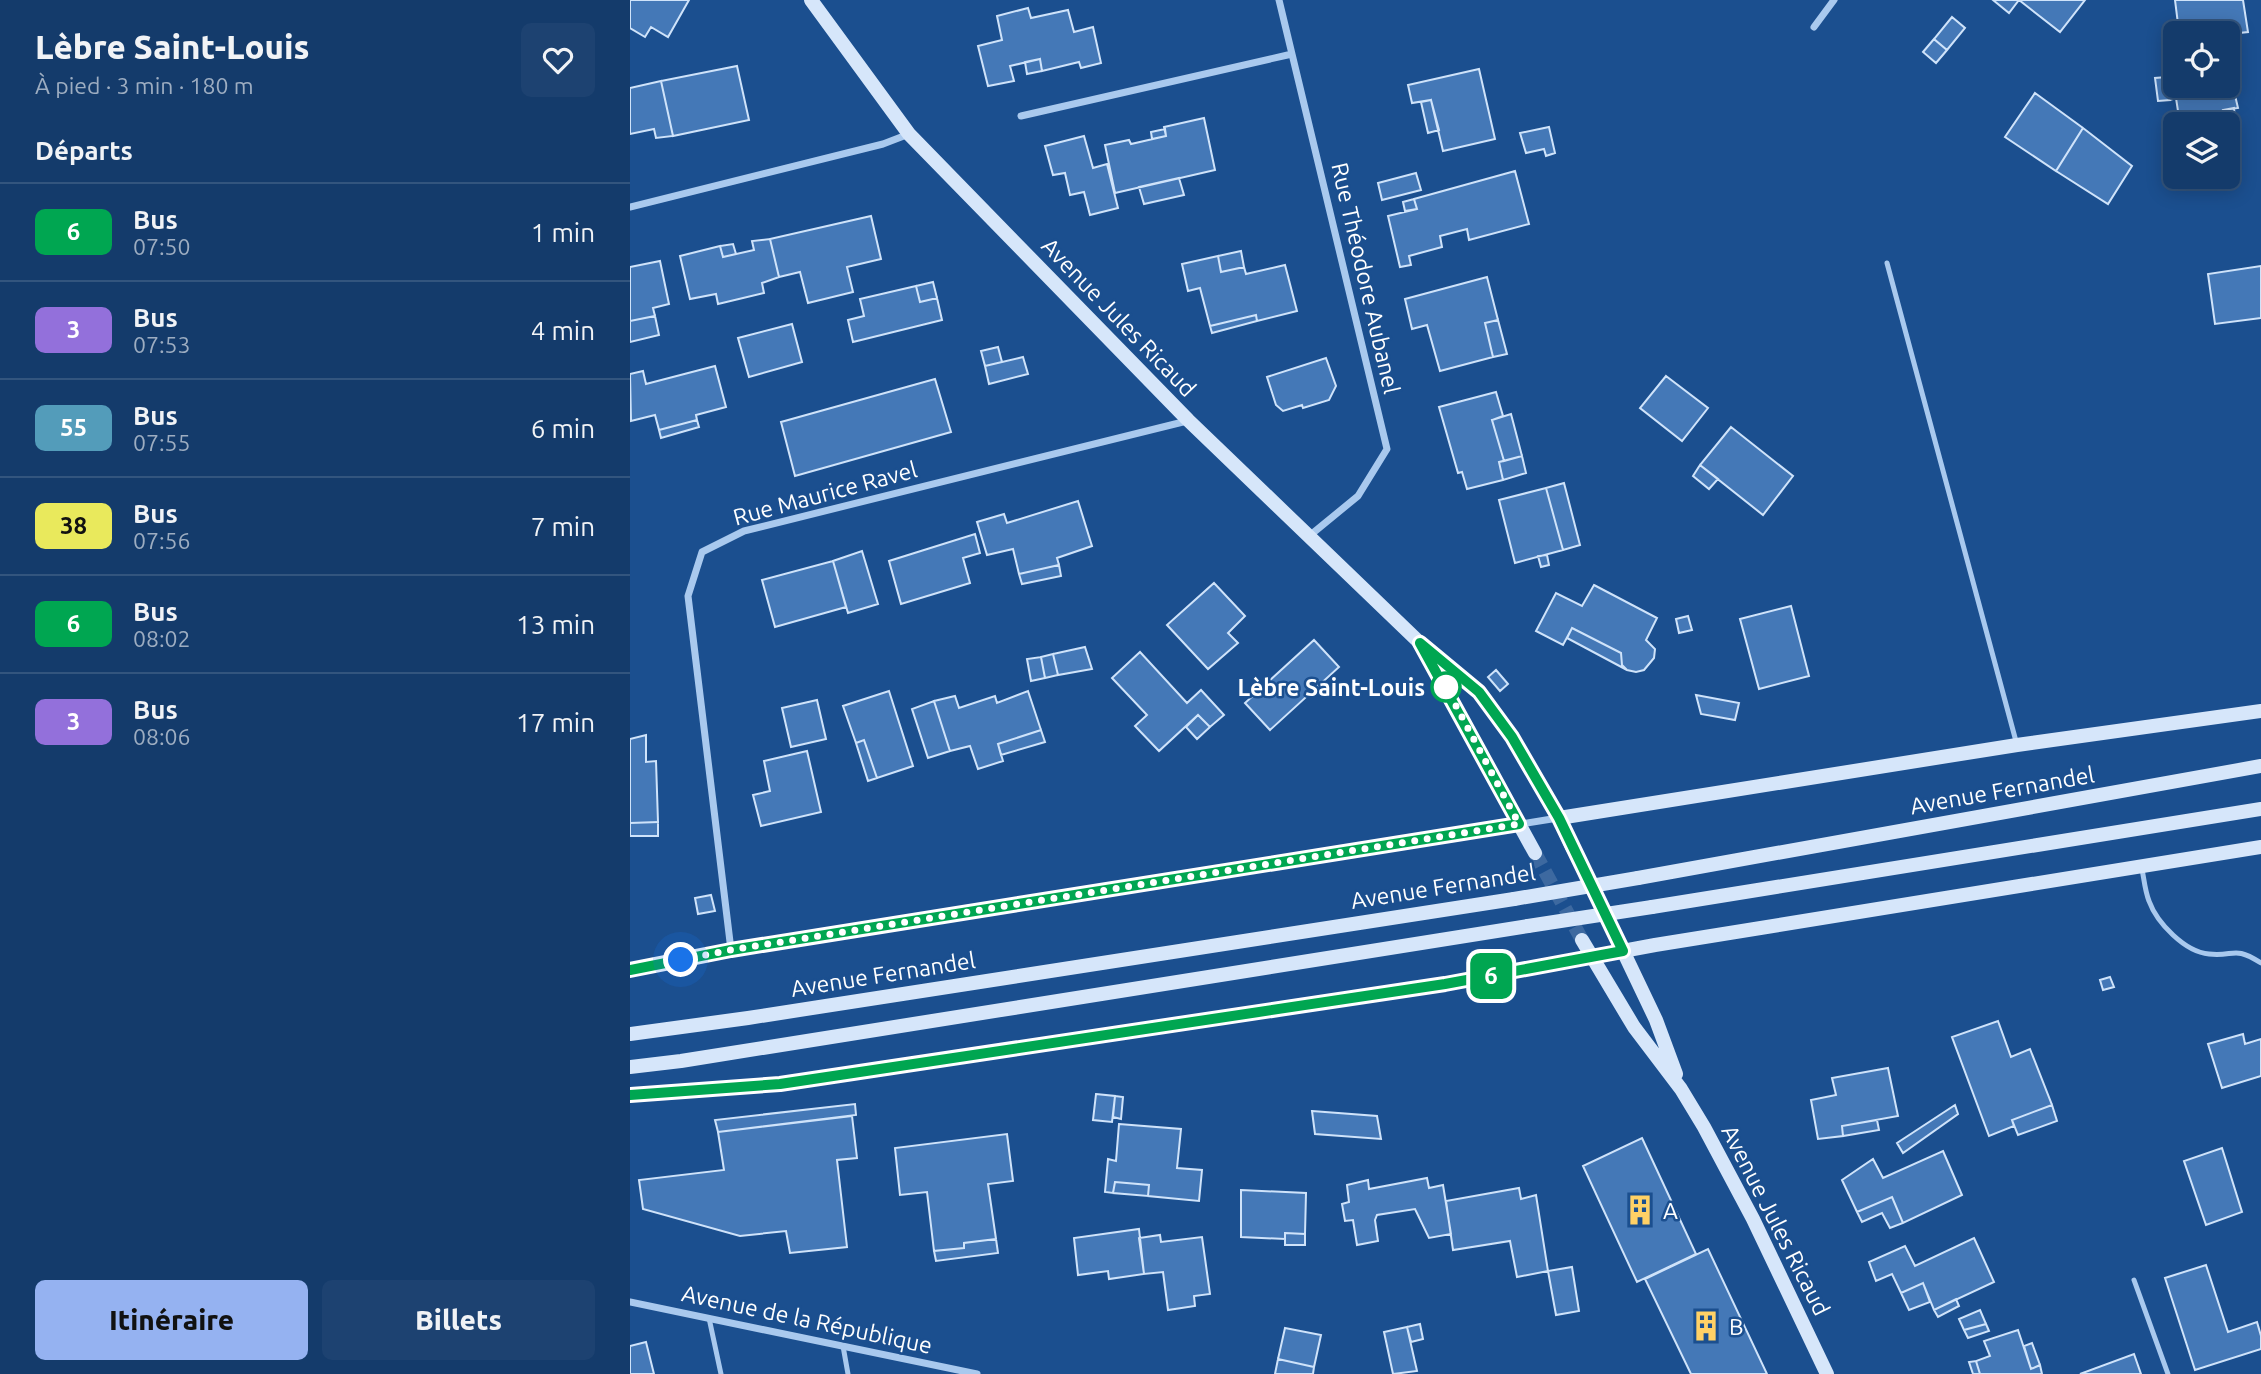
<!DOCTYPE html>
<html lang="fr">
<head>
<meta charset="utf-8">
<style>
	:root { --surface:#143b6b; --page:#1d4271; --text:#f1f3f6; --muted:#9dadc1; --line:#33557e; --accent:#95b2f1 }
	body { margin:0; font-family:Ubuntu,sans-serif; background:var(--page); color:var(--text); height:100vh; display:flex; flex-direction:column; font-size:26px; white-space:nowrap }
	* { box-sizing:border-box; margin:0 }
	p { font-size:23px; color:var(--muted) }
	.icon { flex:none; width:38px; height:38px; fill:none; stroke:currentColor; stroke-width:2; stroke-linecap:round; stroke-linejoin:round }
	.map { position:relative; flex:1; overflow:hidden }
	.panel { display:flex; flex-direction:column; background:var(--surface); width:630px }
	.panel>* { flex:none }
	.badge { padding:0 14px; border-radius:10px; font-size:24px; line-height:46px }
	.controls { position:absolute; left:1533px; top:21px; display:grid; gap:14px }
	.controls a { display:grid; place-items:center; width:77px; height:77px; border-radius:10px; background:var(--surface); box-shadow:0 4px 18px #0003,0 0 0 2px var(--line); font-size:35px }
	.you { position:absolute; width:35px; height:35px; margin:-18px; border:5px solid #fff; border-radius:50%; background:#1a73e8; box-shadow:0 0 0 10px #1a73e833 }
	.map>.badge { position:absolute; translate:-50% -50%; box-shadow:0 0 0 4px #fff }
	h2 { padding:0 35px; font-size:26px; line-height:63px }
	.round { display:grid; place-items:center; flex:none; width:74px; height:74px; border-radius:10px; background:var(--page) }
	.head { display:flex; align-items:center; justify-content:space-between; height:119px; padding:0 35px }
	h1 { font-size:33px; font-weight:800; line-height:52px }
	.cta { display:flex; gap:14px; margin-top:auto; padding:14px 35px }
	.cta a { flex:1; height:80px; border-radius:10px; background:var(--accent); color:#111; font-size:28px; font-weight:800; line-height:80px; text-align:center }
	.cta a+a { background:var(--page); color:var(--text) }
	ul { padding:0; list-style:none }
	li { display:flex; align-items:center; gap:21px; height:98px; padding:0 35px; border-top:2px solid var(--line) }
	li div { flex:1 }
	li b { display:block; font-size:26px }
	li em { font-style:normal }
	li .badge { min-width:77px; font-weight:700; text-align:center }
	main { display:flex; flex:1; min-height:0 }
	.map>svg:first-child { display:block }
</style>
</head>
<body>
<main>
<section class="panel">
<div class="head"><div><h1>Lèbre Saint-Louis</h1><p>À pied · 3 min · 180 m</p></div><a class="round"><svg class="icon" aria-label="heart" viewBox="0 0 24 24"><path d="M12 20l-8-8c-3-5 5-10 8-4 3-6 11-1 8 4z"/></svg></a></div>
<h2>Départs</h2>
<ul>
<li><span class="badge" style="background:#00a651;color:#fff">6</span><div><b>Bus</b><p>07:50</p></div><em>1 min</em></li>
<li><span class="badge" style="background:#9370db;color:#fff">3</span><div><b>Bus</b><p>07:53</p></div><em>4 min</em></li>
<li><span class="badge" style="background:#539cba;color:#fff">55</span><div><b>Bus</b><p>07:55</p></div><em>6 min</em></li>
<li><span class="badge" style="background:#e9e95c;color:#111">38</span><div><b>Bus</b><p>07:56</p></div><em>7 min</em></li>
<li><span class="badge" style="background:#00a651;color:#fff">6</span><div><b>Bus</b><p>08:02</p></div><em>13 min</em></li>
<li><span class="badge" style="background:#9370db;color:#fff">3</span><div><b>Bus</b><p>08:06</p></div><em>17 min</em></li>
</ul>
<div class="cta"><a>Itinéraire</a><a>Billets</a></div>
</section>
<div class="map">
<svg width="1631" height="1374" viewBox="0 0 1631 1374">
	<rect width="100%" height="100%" fill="#1b4f8f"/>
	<!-- building -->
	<path fill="#4478b7" stroke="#cfe3fa" stroke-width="2" d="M 0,0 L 59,0 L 38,37 L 21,27 L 15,37 L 0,28 Z
		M 1363,0 L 1455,0 L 1430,32 L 1389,0 L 1379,13 Z
		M 1545,0 L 1613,0 L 1618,32 L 1600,34 L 1599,25 L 1549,32 Z
		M 398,8 L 401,18 L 438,10 L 444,32 L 463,27 L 471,63 L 451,68 L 449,62 L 412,71 L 410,59 L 380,66 L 384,81 L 358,86 L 348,46 L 372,40 L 367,16 Z
		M 1322,17 L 1335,28 L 1317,50 L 1304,39 Z
		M 1599,25 L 1600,34 L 1598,34 L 1549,32 Z
		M 1304,39 L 1317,50 L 1306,63 L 1293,52 Z
		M 410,59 L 412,71 L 397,74 L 395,62 Z
		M 107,66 L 119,120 L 43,136 L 31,81 Z
		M 849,69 L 865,139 L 813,151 L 801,100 L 782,103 L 778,85 Z
		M 1545,76 L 1545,86 L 1577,86 L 1578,93 L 1604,91 L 1608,108 L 1593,110 L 1595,124 L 1550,124 L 1546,98 L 1540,100 L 1537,77 Z
		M 1537,77 L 1540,100 L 1528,101 L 1525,78 Z
		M 31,81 L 43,136 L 26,138 L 24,129 L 0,134 L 0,88 Z
		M 1405,93 L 1453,128 L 1426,171 L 1375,137 Z
		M 801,100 L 809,130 L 798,133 L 791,102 Z
		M 1604,108 L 1606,129 L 1598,130 L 1593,110 Z
		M 574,118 L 585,170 L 485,193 L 475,145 L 499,140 L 501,144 L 536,136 L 534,127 Z
		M 919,127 L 925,153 L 916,156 L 914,149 L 896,153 L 890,133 Z
		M 1453,128 L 1502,166 L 1478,204 L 1426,171 Z
		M 535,129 L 536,136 L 522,139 L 521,132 Z
		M 1606,129 L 1610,158 L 1598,160 L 1598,130 Z
		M 454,136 L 463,168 L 477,164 L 488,208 L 460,215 L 454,192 L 440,195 L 435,173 L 423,175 L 415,146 Z
		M 885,171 L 899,224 L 839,240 L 837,229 L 810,236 L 812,247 L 779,256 L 781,265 L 770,267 L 758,216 L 787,209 L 784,199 Z
		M 786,173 L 791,190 L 752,200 L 748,183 Z
		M 549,178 L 554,195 L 514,204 L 509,187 Z
		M 784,199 L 787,209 L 775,211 L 773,202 Z
		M 241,216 L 251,259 L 217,267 L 223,292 L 178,303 L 170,272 L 149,277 L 140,239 Z
		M 140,239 L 149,277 L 132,283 L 134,293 L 88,304 L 86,294 L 60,299 L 50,256 L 90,246 L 93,257 L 124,250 L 122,241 Z
		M 103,244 L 106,254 L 93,257 L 90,246 Z
		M 611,251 L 614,267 L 591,272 L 588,256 Z
		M 588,256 L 591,272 L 614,267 L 616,274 L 655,265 L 667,311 L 627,321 L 626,315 L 580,326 L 570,288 L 558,291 L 552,264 Z
		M 30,261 L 39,304 L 23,308 L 25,316 L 0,321 L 0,267 Z
		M 1631,266 L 1631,318 L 1585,324 L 1578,274 Z
		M 857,277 L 868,320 L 855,323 L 863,357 L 810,371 L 797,325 L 782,329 L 775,299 Z
		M 303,282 L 307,298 L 290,302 L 286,286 Z
		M 286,286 L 290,302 L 307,298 L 312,320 L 223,342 L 218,320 L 234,316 L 230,299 Z
		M 626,315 L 627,321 L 582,333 L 580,326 Z
		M 25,316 L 29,335 L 0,342 L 0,321 Z
		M 868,320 L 877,354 L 863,357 L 855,323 Z
		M 162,324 L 172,362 L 119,377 L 108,338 Z
		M 368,347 L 372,362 L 355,366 L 351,351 Z
		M 393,357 L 398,374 L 359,384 L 355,366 Z
		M 696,358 L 706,386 L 699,400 L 673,408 L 672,405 L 653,411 L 646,405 L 637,377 Z
		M 85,366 L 96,407 L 66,415 L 67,420 L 29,430 L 25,415 L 1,421 L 0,374 L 13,371 L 16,384 Z
		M 1036,376 L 1078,408 L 1052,441 L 1010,408 Z
		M 305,379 L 321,432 L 165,476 L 151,422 Z
		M 866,392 L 873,416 L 862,420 L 874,461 L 869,462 L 873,480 L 837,489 L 832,472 L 828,473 L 809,407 Z
		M 881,414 L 892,456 L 874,461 L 862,420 Z
		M 67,420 L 69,427 L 31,438 L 29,430 Z
		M 1101,427 L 1163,476 L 1133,515 L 1070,465 Z
		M 892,456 L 896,473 L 873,480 L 869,462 Z
		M 1070,465 L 1088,479 L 1079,489 L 1063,476 Z
		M 934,483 L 950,545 L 933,550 L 916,488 Z
		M 916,488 L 933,550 L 885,563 L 869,500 Z
		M 448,501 L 462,546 L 427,558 L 429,565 L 389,574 L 383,549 L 357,555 L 347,522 L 374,514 L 377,523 Z
		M 345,534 L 350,553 L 333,558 L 340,583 L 271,604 L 259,561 Z
		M 232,551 L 248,604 L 218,613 L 203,561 Z
		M 917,555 L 919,565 L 911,567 L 908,556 Z
		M 203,561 L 216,607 L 145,627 L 132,580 Z
		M 429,565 L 431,576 L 392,584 L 389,574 Z
		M 584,583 L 615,616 L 598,633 L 608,643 L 578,669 L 537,625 Z
		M 964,585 L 1027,618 L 1016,640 L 1025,649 L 1024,658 L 1014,670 L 1006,672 L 997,670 L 992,665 L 991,653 L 942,628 L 933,645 L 906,631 L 926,593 L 952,606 Z
		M 1161,606 L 1179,676 L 1129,689 L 1110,619 Z
		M 1058,616 L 1062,630 L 1049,633 L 1046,619 Z
		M 942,628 L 991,653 L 992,665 L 997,670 L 937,638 Z
		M 684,640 L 709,667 L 640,730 L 615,703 Z
		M 455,647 L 462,669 L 428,675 L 423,654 Z
		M 510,652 L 557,703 L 571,690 L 594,715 L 580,727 L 568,715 L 529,751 L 505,726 L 517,715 L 482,678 Z
		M 423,654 L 428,675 L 415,678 L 411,657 Z
		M 411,657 L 415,678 L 401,681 L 397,659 Z
		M 866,670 L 878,684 L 870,691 L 858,677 Z
		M 259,691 L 283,766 L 247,778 L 234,740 L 226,743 L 213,706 Z
		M 398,691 L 411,730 L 368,744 L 373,761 L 348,769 L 340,746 L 320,751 L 304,701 L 325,696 L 329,708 L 365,696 L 367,703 Z
		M 1066,695 L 1109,703 L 1105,720 L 1071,714 Z
		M 187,700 L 196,739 L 161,747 L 152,708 Z
		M 304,701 L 320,751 L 298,758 L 282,709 Z
		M 568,715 L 580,727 L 567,739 L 556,727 Z
		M 411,730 L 415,742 L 371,755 L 368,744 Z
		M 16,735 L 16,762 L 26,761 L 28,822 L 0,823 L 0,739 Z
		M 234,740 L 247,778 L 238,781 L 226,743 Z
		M 177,751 L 191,812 L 131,826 L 123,795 L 140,791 L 134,761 Z
		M 28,822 L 28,836 L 0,836 L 0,823 Z
		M 81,895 L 85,911 L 68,914 L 65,898 Z
		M 1480,977 L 1484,987 L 1473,990 L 1470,980 Z
		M 1368,1021 L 1381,1057 L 1400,1049 L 1422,1105 L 1382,1120 L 1384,1126 L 1359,1136 L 1322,1037 Z
		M 1613,1034 L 1615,1044 L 1631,1039 L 1631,1076 L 1592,1088 L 1578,1044 Z
		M 1258,1068 L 1268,1116 L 1212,1126 L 1213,1136 L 1188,1139 L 1181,1100 L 1206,1095 L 1202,1078 Z
		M 466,1094 L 485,1096 L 482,1122 L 463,1120 Z
		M 485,1096 L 493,1097 L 491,1119 L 483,1117 Z
		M 225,1104 L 226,1115 L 88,1132 L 85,1120 Z
		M 1325,1105 L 1328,1114 L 1273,1153 L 1267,1143 Z
		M 1422,1105 L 1427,1121 L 1388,1135 L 1382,1120 Z
		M 682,1111 L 747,1116 L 751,1139 L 685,1134 Z
		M 222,1116 L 227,1158 L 207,1160 L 217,1247 L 160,1253 L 156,1231 L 110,1236 L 13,1209 L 9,1180 L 94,1170 L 88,1132 Z
		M 1247,1120 L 1249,1130 L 1213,1136 L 1212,1126 Z
		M 489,1124 L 551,1129 L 547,1168 L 572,1170 L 569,1201 L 518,1196 L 519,1185 L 485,1182 L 483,1193 L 475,1192 L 478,1159 L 486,1161 Z
		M 377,1134 L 383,1181 L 358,1184 L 366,1239 L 334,1243 L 334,1248 L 304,1251 L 297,1192 L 270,1195 L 265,1148 Z
		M 1012,1138 L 1066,1254 L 1007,1282 L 953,1166 Z
		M 1592,1148 L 1612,1212 L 1576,1225 L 1554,1161 Z
		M 1313,1151 L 1332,1195 L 1273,1223 L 1262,1197 L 1227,1212 L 1212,1180 L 1243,1159 L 1253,1178 Z
		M 797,1178 L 799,1188 L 813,1185 L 821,1234 L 799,1238 L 785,1209 L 747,1215 L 745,1220 L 748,1241 L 727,1245 L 723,1220 L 715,1221 L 712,1204 L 719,1202 L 717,1185 L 738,1180 L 739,1189 Z
		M 485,1182 L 519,1185 L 518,1196 L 483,1193 Z
		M 889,1188 L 891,1199 L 906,1195 L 918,1271 L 887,1277 L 880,1241 L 823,1250 L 816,1201 Z
		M 611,1190 L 676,1193 L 675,1234 L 655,1233 L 655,1239 L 611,1237 Z
		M 1262,1197 L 1273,1223 L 1260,1228 L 1252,1213 L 1232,1222 L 1227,1212 Z
		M 509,1229 L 514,1274 L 479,1279 L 478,1271 L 448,1275 L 444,1238 Z
		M 655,1233 L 675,1234 L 675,1245 L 655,1245 Z
		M 530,1235 L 531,1242 L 572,1237 L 580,1294 L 564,1296 L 565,1306 L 538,1310 L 533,1272 L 514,1274 L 509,1238 Z
		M 1344,1238 L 1364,1282 L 1304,1310 L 1293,1283 L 1271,1293 L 1262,1274 L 1246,1281 L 1239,1262 L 1275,1246 L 1285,1266 Z
		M 366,1239 L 368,1253 L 306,1261 L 304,1251 L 334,1248 L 334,1243 Z
		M 1078,1249 L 1137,1374 L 1061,1374 L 1015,1279 Z
		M 1576,1265 L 1598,1332 L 1627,1322 L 1631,1336 L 1631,1349 L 1565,1370 L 1535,1278 Z
		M 942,1267 L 949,1311 L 926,1315 L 918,1271 Z
		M 1293,1283 L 1300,1302 L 1279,1310 L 1271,1293 Z
		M 1326,1299 L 1329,1306 L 1308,1317 L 1304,1310 Z
		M 1350,1310 L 1356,1324 L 1334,1330 L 1329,1319 Z
		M 790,1324 L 793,1339 L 781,1342 L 777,1327 Z
		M 1356,1324 L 1359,1331 L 1338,1338 L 1334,1330 Z
		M 777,1327 L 787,1371 L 763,1374 L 754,1332 Z
		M 655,1328 L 691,1335 L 684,1367 L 648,1359 Z
		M 1388,1330 L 1401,1369 L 1410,1365 L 1412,1374 L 1350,1374 L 1346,1361 L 1360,1356 L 1354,1341 Z
		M 16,1342 L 24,1374 L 0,1374 L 0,1346 Z
		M 1402,1343 L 1410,1365 L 1401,1369 L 1394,1346 Z
		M 1504,1354 L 1511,1374 L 1450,1374 Z
		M 648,1359 L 684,1367 L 683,1374 L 645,1374 Z
		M 1346,1361 L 1350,1374 L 1343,1374 L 1339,1362 Z"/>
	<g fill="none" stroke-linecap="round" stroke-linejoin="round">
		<!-- secondary-tunnel -->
		<path stroke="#3d69a0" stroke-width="14" stroke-dasharray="14 7" stroke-linecap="butt" d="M 942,847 L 985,934
			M 905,853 L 952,940"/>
		<!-- lane -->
		<path stroke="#a9c9ee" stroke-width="5" d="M 1257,263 L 1387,745
			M 1512,869 C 1514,879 1515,891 1519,901 C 1527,923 1555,952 1579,954 C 1605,957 1603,945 1631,963
			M 1504,1280 L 1538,1374
			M 79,1318 L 91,1374
			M 213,1346 L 218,1374"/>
		<!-- street -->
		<path stroke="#a9c9ee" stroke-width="7" d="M 649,0 L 757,449 L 728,496 L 678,537
			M 1184,27 L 1204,0
			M 391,116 L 662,54
			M 0,207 L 253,144 L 279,134
			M 101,950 L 58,596 L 72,552 L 114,531 L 557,421
			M 0,970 L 101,950 L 928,818
			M 0,1302 L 347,1374"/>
		<!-- secondary -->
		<path stroke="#d6e6fa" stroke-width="14" d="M 181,0 L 279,134 L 558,420 L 790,643 L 849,692 L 882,737 L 905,776 L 929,818 L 942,847
			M 794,651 L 905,853
			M 929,818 L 1387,745 L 1631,711
			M 1008,878 L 1631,766
			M 1022,907 L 1631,809
			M 985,934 L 1026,1020 L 1046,1074
			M 952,940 L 1004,1027 L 1051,1089 L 1074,1127 L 1123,1219 L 1197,1374
			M 0,1034 L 118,1018 L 884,899
			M 0,1067 L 51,1061 L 898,926
			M 0,1095 L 150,1084 L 815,984 L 1025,945 L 1631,847"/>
		<!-- secondary-bridge -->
		<path stroke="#d6e6fa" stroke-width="14" d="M 884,899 L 1008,878
			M 898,926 L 1022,907"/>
	</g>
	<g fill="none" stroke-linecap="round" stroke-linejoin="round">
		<!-- line casing -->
		<g stroke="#fff" stroke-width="16">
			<path id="line" d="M 0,970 L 101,950 L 889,824 L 790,643 L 849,692 L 882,737 L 929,818 L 993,951 L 815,984 L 150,1084 L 0,1095"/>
		</g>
		<!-- line -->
		<use href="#line" stroke="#00a651" stroke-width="10"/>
		<!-- walk -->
		<path stroke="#fff" stroke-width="7" stroke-dasharray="0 12.6" d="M 51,960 L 101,950 L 889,824 L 816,687"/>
	</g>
	<!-- icons -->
	<defs>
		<g id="building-bare" transform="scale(2.415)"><path d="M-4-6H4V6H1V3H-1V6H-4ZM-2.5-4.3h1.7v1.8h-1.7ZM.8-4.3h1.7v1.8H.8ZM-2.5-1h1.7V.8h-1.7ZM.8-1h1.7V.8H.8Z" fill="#ffd166" stroke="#1b4f8f" stroke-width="2.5" paint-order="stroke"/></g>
	</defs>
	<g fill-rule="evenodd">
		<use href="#building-bare" x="1010" y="1210"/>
		<use href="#building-bare" x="1076" y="1326"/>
	</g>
	<!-- markers -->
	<circle fill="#fff" stroke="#00a651" stroke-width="3.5" cx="816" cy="687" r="14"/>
	<g text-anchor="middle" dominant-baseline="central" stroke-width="5" stroke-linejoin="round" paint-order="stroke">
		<!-- street labels -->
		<g font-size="23" fill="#fff" stroke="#1b4f8f">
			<text transform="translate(736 278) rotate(77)">Rue Théodore Aubanel</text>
			<text transform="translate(489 317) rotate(46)">Avenue Jules Ricaud</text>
			<text transform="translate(195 493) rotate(-15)">Rue Maurice Ravel</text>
			<text transform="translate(1372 790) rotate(-10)">Avenue Fernandel</text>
			<text transform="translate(813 886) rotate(-9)">Avenue Fernandel</text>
			<text transform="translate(253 974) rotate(-9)">Avenue Fernandel</text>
			<text transform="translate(1146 1220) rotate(63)">Avenue Jules Ricaud</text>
			<text transform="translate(177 1319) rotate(12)">Avenue de la République</text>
		</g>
		<!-- stop labels -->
		<g font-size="23" font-weight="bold" fill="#fff" stroke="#1b4f8f" text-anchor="end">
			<text x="795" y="687">Lèbre Saint-Louis</text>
		</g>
		<!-- poi labels -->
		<g font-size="23" fill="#fff" stroke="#1b4f8f" text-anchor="start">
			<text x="1033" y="1210">A</text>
			<text x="1099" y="1326">B</text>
		</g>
	</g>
</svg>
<div class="controls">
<a><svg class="icon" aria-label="locate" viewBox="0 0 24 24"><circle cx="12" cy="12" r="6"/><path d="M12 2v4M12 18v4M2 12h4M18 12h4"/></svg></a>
<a><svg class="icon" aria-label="layers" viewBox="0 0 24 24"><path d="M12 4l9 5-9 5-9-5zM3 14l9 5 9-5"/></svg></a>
</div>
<div class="you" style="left:51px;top:960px"></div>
<b class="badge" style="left:861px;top:976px;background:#00a651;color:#fff">6</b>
</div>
</main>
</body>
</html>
